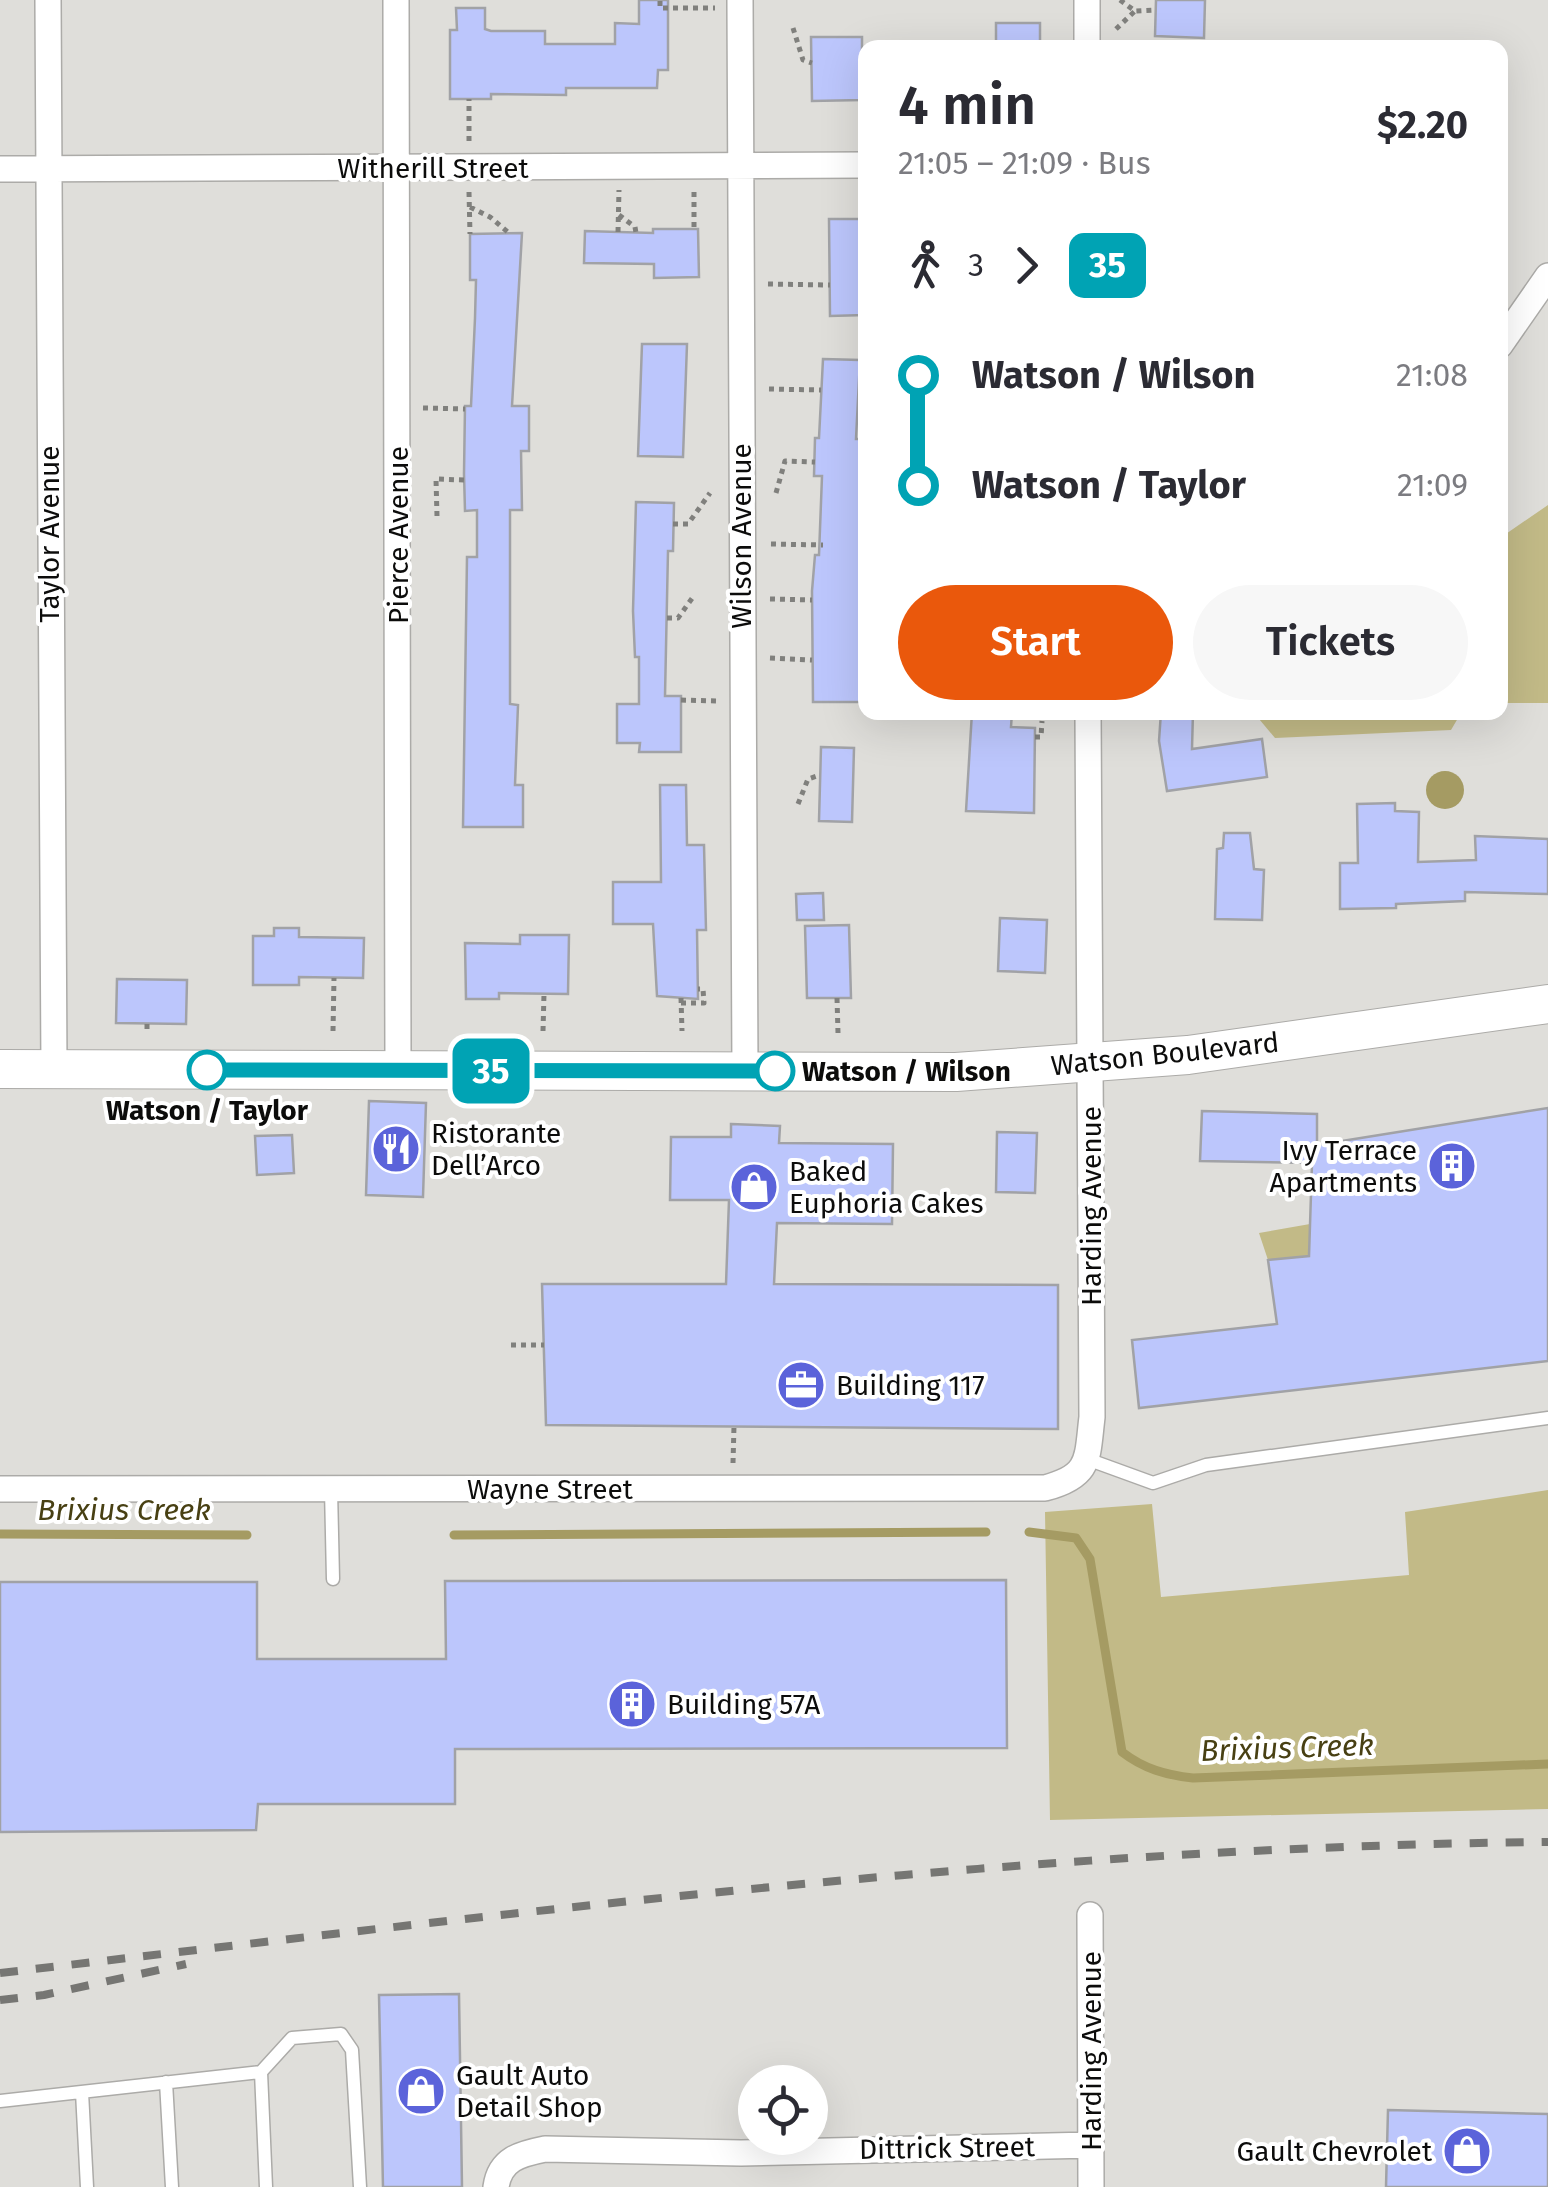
<!DOCTYPE html>
<html lang="en">
<head>
<meta charset="utf-8">
<style>
	:root { --surface:#fff; --page:#f7f7f7; --text:#2b2b33; --muted:#7c7c81; --accent:#ea580c }
	body { margin:0; font-family:"Fira Sans",sans-serif; background:var(--page); color:var(--text); height:100vh; display:flex; flex-direction:column; font-size:38px; white-space:nowrap }
	* { box-sizing:border-box; margin:0 }
	p { font-size:32px; color:var(--muted) }
	.icon { flex:none; width:55px; height:55px; fill:none; stroke:currentColor; stroke-width:2; stroke-linecap:round; stroke-linejoin:round }
	.map { position:relative; flex:1; overflow:hidden }
	.panel { position:absolute; left:858px; top:40px; width:650px; height:680px; display:flex; flex-direction:column; background:var(--surface); border-radius:20px; box-shadow:0 10px 40px #0002 }
	.panel>* { flex:none }
	.badge { padding:0 20px; border-radius:15px; font-size:35px; line-height:65px }
	.buttons { position:absolute; left:738px; top:2065px; display:grid; gap:20px }
	.buttons a { display:grid; place-items:center; width:90px; height:90px; border-radius:50%; background:var(--surface); box-shadow:0 10px 40px #0002; font-size:50px }
	.map>.badge { position:absolute; translate:-50% -50%; box-shadow:0 0 0 5px #fff }
	.legs { display:flex; align-items:center; gap:15px; height:110px; padding:0 40px; font-size:32px }
	.legs p { margin-inline-start:auto }
	.head { display:flex; align-items:center; justify-content:space-between; height:170px; padding:0 40px }
	h1 { font-size:55px; font-weight:600; line-height:75px }
	.cta { display:flex; gap:20px; margin-top:auto; padding:20px 40px }
	.cta a { flex:1; height:115px; border-radius:60px; background:var(--accent); color:#fff; font-size:40px; font-weight:600; line-height:115px; text-align:center }
	.cta a+a { background:var(--page); color:var(--text) }
	ul { padding:0 40px; list-style:none }
	li { display:flex; align-items:center; gap:35px; height:110px; font-size:38px }
	li i { display:grid; place-items:center; width:15px; height:100%; margin:0 12px; background:currentColor }
	li i::after { content:''; width:25px; height:25px; margin:-12px; border:8px solid; border-radius:50%; background:var(--surface) }
	li p { margin-inline-start:auto }
	li:first-child i { background:linear-gradient(#0000 50%,currentColor 0) }
	li:last-child i { background:linear-gradient(currentColor 50%,#0000 0) }
	.map>svg:first-child { display:block }
</style>
</head>
<body>
<div class="map">
<svg width="1548" height="2187" viewBox="0 0 1548 2187">
	<rect width="100%" height="100%" fill="#dfdeda"/>
	<!-- green -->
	<path fill="#c2ba87" d="M 1548,505 L 1548,703 L 1500,703 L 1500,538 Z
		M 1254,713 L 1461,713 L 1451,730 L 1275,738 Z
		M 1310,1224 L 1334,1225 L 1548,1229 L 1268,1260 L 1259,1233 Z
		M 1548,1490 L 1548,1809 L 1050,1820 L 1045,1512 L 1152,1504 L 1161,1597 L 1409,1575 L 1405,1512 Z"/>
	<!-- water -->
	<path fill="#a59b63" d="M1426 790a19 19 0 1 1 38 0a19 19 0 1 1-38 0Z"/>
	<g fill="none" stroke-linecap="round" stroke-linejoin="round">
		<!-- stream -->
		<path stroke="#a59b63" stroke-width="9" d="M 1029,1532 L 1076,1538 L 1090,1559 L 1122,1752 C 1144,1769 1166,1775 1193,1778 L 1548,1764
			M 0,1534 L 247,1535
			M 454,1535 L 986,1532"/>
	</g>
	<!-- building -->
	<path fill="#bcc6fc" stroke="#a1a2a6" stroke-width="2.5" d="M 639,0 L 668,0 L 668,70 L 658,70 L 657,88 L 566,88 L 566,95 L 491,94 L 491,99 L 450,99 L 450,30 L 457,30 L 456,8 L 485,8 L 485,29 L 491,31 L 545,31 L 545,44 L 615,44 L 615,23 L 639,24 Z
		M 1156,0 L 1205,0 L 1204,38 L 1155,36 Z
		M 996,23 L 1040,23 L 1040,48 L 996,48 Z
		M 811,37 L 862,37 L 862,100 L 812,101 Z
		M 829,219 L 865,219 L 865,315 L 830,316 Z
		M 653,229 L 698,229 L 699,277 L 654,278 L 654,264 L 584,263 L 585,231 L 653,233 Z
		M 522,233 L 512,406 L 529,406 L 529,451 L 521,451 L 522,510 L 510,510 L 510,704 L 518,705 L 515,785 L 523,785 L 523,827 L 463,827 L 467,557 L 477,557 L 477,510 L 465,511 L 464,474 L 465,406 L 471,406 L 475,318 L 476,280 L 470,280 L 470,234 Z
		M 642,344 L 687,344 L 683,457 L 638,456 Z
		M 823,359 L 860,360 L 856,439 L 865,439 L 865,702 L 813,702 L 812,591 L 815,555 L 819,555 L 822,476 L 814,476 L 815,438 L 819,438 Z
		M 636,502 L 674,503 L 673,551 L 668,551 L 665,696 L 681,696 L 681,752 L 639,752 L 640,743 L 617,743 L 617,704 L 639,704 L 639,657 L 635,657 L 633,611 Z
		M 972,712 L 1012,712 L 1011,727 L 1035,728 L 1034,813 L 966,811 Z
		M 1161,712 L 1193,712 L 1192,749 L 1262,739 L 1267,777 L 1167,791 L 1159,741 Z
		M 821,747 L 854,748 L 852,822 L 819,821 Z
		M 660,785 L 686,785 L 687,845 L 704,845 L 706,930 L 697,930 L 698,999 L 657,996 L 653,924 L 613,924 L 613,882 L 661,882 Z
		M 1395,803 L 1395,811 L 1419,812 L 1418,862 L 1476,860 L 1475,836 L 1548,839 L 1548,894 L 1465,892 L 1465,901 L 1396,904 L 1396,908 L 1340,909 L 1340,863 L 1358,863 L 1357,804 Z
		M 1224,833 L 1250,833 L 1254,869 L 1264,870 L 1262,920 L 1215,919 L 1217,849 L 1223,848 Z
		M 823,893 L 824,920 L 797,920 L 796,894 Z
		M 1000,918 L 1047,920 L 1045,973 L 998,971 Z
		M 849,925 L 851,998 L 807,998 L 805,926 Z
		M 274,928 L 299,928 L 299,937 L 364,938 L 363,978 L 299,977 L 299,985 L 253,985 L 253,936 L 274,936 Z
		M 520,935 L 569,935 L 568,994 L 499,993 L 499,999 L 466,999 L 465,943 L 520,944 Z
		M 117,979 L 187,980 L 186,1024 L 116,1023 Z
		M 369,1101 L 426,1103 L 423,1197 L 366,1195 Z
		M 1548,1108 L 1548,1361 L 1139,1408 L 1132,1340 L 1277,1324 L 1268,1260 L 1309,1256 L 1312,1163 L 1200,1161 L 1202,1111 L 1317,1114 L 1317,1145 Z
		M 731,1124 L 780,1126 L 779,1143 L 893,1144 L 892,1224 L 777,1223 L 774,1284 L 1058,1285 L 1058,1429 L 546,1425 L 542,1284 L 726,1284 L 729,1200 L 670,1200 L 671,1137 L 731,1137 Z
		M 997,1132 L 1037,1133 L 1035,1193 L 996,1192 Z
		M 292,1135 L 294,1173 L 257,1175 L 255,1136 Z
		M 1006,1580 L 1007,1748 L 455,1749 L 455,1804 L 258,1804 L 256,1830 L 0,1832 L 0,1582 L 257,1582 L 257,1659 L 446,1659 L 445,1581 Z
		M 459,1994 L 462,2187 L 383,2187 L 379,1995 Z
		M 1388,2110 L 1548,2114 L 1548,2187 L 1386,2187 Z"/>
	<g fill="none" stroke-linecap="round" stroke-linejoin="round">
		<!-- lane casing -->
		<g stroke="#acaba8" stroke-width="15">
			<path id="lane" d="M 1087,1459 L 1153,1483 L 1206,1465 L 1548,1418
				M 331,1489 L 333,1579
				M 261,2072 L 266,2187
				M 166,2082 L 172,2187
				M 82,2092 L 87,2187
				M 0,2101 L 261,2072 L 292,2038 L 341,2034 L 352,2050 L 360,2187"/>
		</g>
		<!-- street casing -->
		<g stroke="#acaba8" stroke-width="28">
			<path id="street" d="M 48,0 L 54,1069
				M 396,0 L 398,1070
				M 740,0 L 745,1071
				M 1087,0 L 1087,48
				M 0,169 L 865,165
				M 1500,345 L 1548,276
				M 0,1489 L 1045,1488 C 1091,1476 1087,1459 1092,1417 L 1088,712
				M 1090,1915 L 1091,2187
				M 496,2187 C 500,2159 520,2154 545,2149 L 741,2153 L 1091,2145"/>
		</g>
		<!-- secondary casing -->
		<g stroke="#acaba8" stroke-width="40">
			<path id="secondary" d="M 0,1069 L 956,1072 L 1188,1055 L 1548,1004"/>
		</g>
		<!-- path -->
		<path stroke="#80807d" stroke-width="5" stroke-dasharray="5 5" stroke-linecap="butt" d="M 1120,0 L 1135,11 L 1155,10
			M 660,1 L 660,8 L 715,8
			M 793,28 L 803,60 L 812,63
			M 1116,29 L 1135,11
			M 469,141 L 469,99
			M 469,192 L 470,234
			M 694,192 L 694,229
			M 470,207 L 490,217 L 509,233
			M 619,215 L 635,227 L 636,233
			M 618,232 L 619,190
			M 1500,274 L 1506,278
			M 768,284 L 830,285
			M 769,389 L 821,390
			M 423,408 L 465,409
			M 776,493 L 785,461 L 815,462
			M 437,516 L 436,479 L 464,480
			M 673,524 L 688,524 L 710,493
			M 771,544 L 823,545
			M 770,599 L 812,600
			M 667,618 L 678,618 L 693,597
			M 770,658 L 812,660
			M 681,700 L 718,701
			M 1035,737 L 1041,737 L 1042,721
			M 798,804 L 808,779 L 820,775
			M 681,998 L 682,1031
			M 837,998 L 838,1033
			M 681,1003 L 704,1003 L 703,989 L 698,989
			M 147,1024 L 147,1032
			M 333,1031 L 334,978
			M 543,1031 L 544,994
			M 511,1345 L 544,1345
			M 733,1463 L 734,1426"/>
		<!-- lane -->
		<use href="#lane" stroke="#fff" stroke-width="12"/>
		<!-- street -->
		<use href="#street" stroke="#fff" stroke-width="25"/>
		<!-- secondary -->
		<use href="#secondary" stroke="#fff" stroke-width="38"/>
		<!-- rail -->
		<path stroke="#767673" stroke-width="8" stroke-dasharray="18 18" stroke-linecap="butt" d="M 0,1973 C 515,1913 1029,1847 1548,1842
			M 0,2000 L 44,1995 L 186,1964"/>
	</g>
	<g fill="none" stroke-linecap="round" stroke-linejoin="round">
		<!-- line-1 casing -->
		<g stroke="#fff" stroke-width="22">
			<path id="line-1" d="M 207,1070 L 775,1071"/>
		</g>
		<!-- line-1 -->
		<use href="#line-1" stroke="#00a3b4" stroke-width="15"/>
	</g>
	<!-- icons -->
	<defs>
		<g id="restaurant-disc" transform="scale(2.5)"><circle r="9.5" fill="#5b63da" stroke="#fff"/><path d="M-5-6h1v4h1v-4h1v4h1v-4h1v5L-1.5 .5V6h-2V.5L-5-1ZM5-6V6H3V1.5H1.5Q1.5-4 5-6Z" fill="#fff"/></g>
		<g id="building-disc" transform="scale(2.5)"><circle r="9.5" fill="#5b63da" stroke="#fff"/><path d="M-4-6H4V6H1V3H-1V6H-4ZM-2.5-4.3h1.7v1.8h-1.7ZM.8-4.3h1.7v1.8H.8ZM-2.5-1h1.7V.8h-1.7ZM.8-1h1.7V.8H.8Z" fill="#fff"/></g>
		<g id="shop-disc" transform="scale(2.5)"><circle r="9.5" fill="#5b63da" stroke="#fff"/><path d="M-5-2.5h2.3a2.7 3.5 0 0 1 5.4 0H5L5.5 6h-11ZM-1.5-2.5h3a1.5 2.3 0 0 0-3 0Z" fill="#fff"/></g>
		<g id="office-disc" transform="scale(2.5)"><circle r="9.5" fill="#5b63da" stroke="#fff"/><path d="M-6-3h4V-5.5h4V-3h4V5H-6ZM-1-4.5V-3h2v-1.5ZM-6 0V1H6V0Z" fill="#fff"/></g>
	</defs>
	<g fill-rule="evenodd">
		<use href="#restaurant-disc" x="396" y="1149"/>
		<use href="#building-disc" x="1452" y="1166"/>
		<use href="#shop-disc" x="754" y="1187"/>
		<use href="#office-disc" x="801" y="1385"/>
		<use href="#building-disc" x="632" y="1704"/>
		<use href="#shop-disc" x="421" y="2091"/>
		<use href="#shop-disc" x="1467" y="2151"/>
	</g>
	<!-- markers -->
	<g fill="#fff" stroke="#00a3b4" stroke-width="5">
		<circle cx="207" cy="1070" r="18"/>
		<circle cx="775" cy="1071" r="18"/>
	</g>
	<g text-anchor="middle" dominant-baseline="central" stroke-width="8" stroke-linejoin="round" paint-order="stroke">
		<!-- street labels -->
		<g font-size="28" fill="#0c0c0b" stroke="#fff">
			<text x="433" y="168">Witherill Street</text>
			<text transform="translate(49 534) rotate(-90)">Taylor Avenue</text>
			<text transform="translate(398 535) rotate(-90)">Pierce Avenue</text>
			<text transform="translate(741 536) rotate(-90)">Wilson Avenue</text>
			<text transform="translate(1165 1054) rotate(-6)">Watson Boulevard</text>
			<text transform="translate(1091 1206) rotate(-90)">Harding Avenue</text>
			<text x="550" y="1489">Wayne Street</text>
			<text transform="translate(1091 2051) rotate(-90)">Harding Avenue</text>
			<text transform="translate(947 2148) rotate(-1)">Dittrick Street</text>
		</g>
		<!-- stop labels -->
		<g font-size="28" font-weight="bold" fill="#0c0c0b" stroke="#fff" text-anchor="start">
			<text x="802" y="1071">Watson / Wilson</text>
			<text x="207" y="1110" text-anchor="middle">Watson / Taylor</text>
		</g>
		<!-- poi labels -->
		<g font-size="28" fill="#0c0c0b" stroke="#fff" text-anchor="start">
			<text x="431" y="1133">Ristorante<tspan x="431" dy="32">Dell’Arco</tspan></text>
			<text x="1417" y="1150" text-anchor="end">Ivy Terrace<tspan x="1417" dy="32">Apartments</tspan></text>
			<text x="789" y="1171">Baked<tspan x="789" dy="32">Euphoria Cakes</tspan></text>
			<text x="836" y="1385">Building 117</text>
			<text x="667" y="1704">Building 57A</text>
			<text x="456" y="2075">Gault Auto<tspan x="456" dy="32">Detail Shop</tspan></text>
			<text x="1432" y="2151" text-anchor="end">Gault Chevrolet</text>
		</g>
		<!-- water labels -->
		<g font-size="30" font-style="italic" fill="#484013" stroke="#fff">
			<text x="124" y="1510">Brixius Creek</text>
			<text transform="translate(1287 1748) rotate(-2)">Brixius Creek</text>
		</g>
	</g>
</svg>
<div class="buttons">
<a><svg class="icon" aria-label="locate" viewBox="0 0 24 24"><circle cx="12" cy="12" r="6"/><path d="M12 2v4M12 18v4M2 12h4M18 12h4"/></svg></a>
</div>
<b class="badge" style="left:491px;top:1071px;background:#00a3b4;color:#fff">35</b>
<section class="panel">
<div class="head"><div><h1>4 min</h1><p>21:05 – 21:09 · Bus</p></div><b>$2.20</b></div>
<div class="legs"><svg class="icon" aria-label="walk" viewBox="0 0 24 24"><circle cx="13" cy="4" r="2"/><path d="M13 8l-2 6 4 7M11 14l-3 7M7 12l3-4h3l4 4"/></svg>3<svg class="icon" aria-label="forward" viewBox="0 0 24 24"><path d="M9 5l7 7-7 7"/></svg><b class="badge" style="background:#00a3b4;color:#fff">35</b></div>
<ul>
<li><i style="color:#00a3b4"></i><b>Watson / Wilson</b><p>21:08</p></li>
<li><i style="color:#00a3b4"></i><b>Watson / Taylor</b><p>21:09</p></li>
</ul>
<div class="cta"><a>Start</a><a>Tickets</a></div>
</section>
</div>
</body>
</html>
